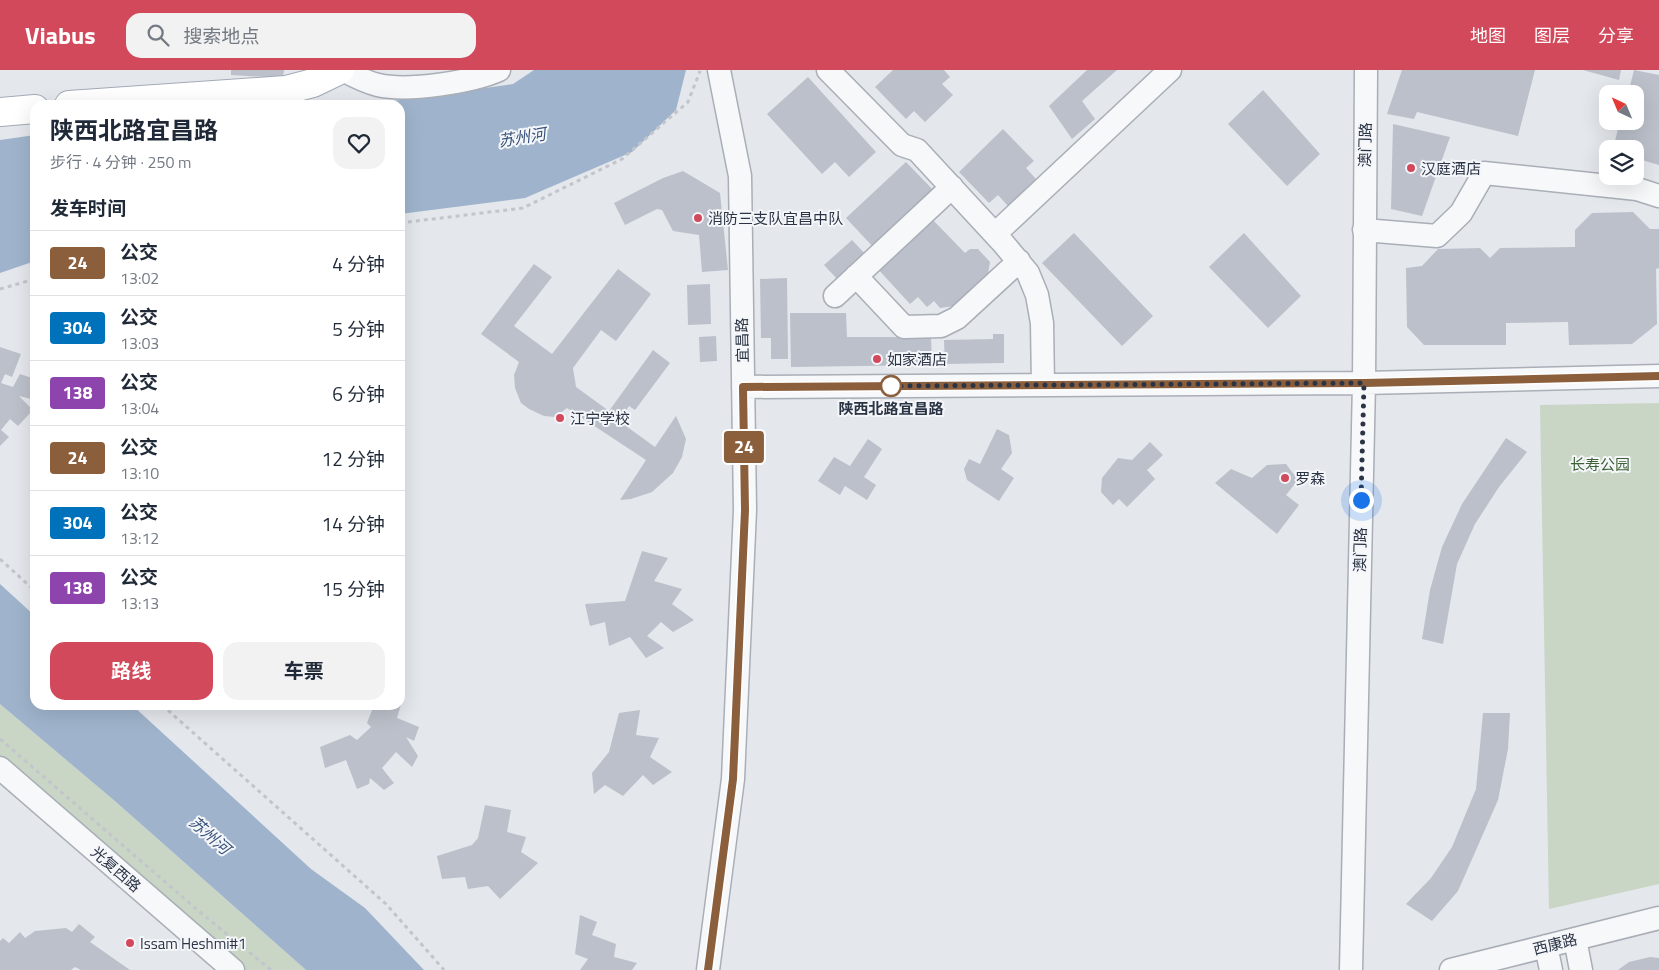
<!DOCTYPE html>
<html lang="zh">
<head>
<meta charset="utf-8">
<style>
	:root { --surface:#fff; --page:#f2f2f3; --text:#1f2937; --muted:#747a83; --line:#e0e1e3; --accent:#d1495b }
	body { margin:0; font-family:"Titillium Web","Noto Sans SC",sans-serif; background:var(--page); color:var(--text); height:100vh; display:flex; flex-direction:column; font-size:19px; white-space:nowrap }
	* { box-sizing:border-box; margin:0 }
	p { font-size:16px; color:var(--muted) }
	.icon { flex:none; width:28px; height:28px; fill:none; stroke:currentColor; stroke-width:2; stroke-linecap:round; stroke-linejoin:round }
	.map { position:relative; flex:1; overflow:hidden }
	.sheet { position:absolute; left:30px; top:30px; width:375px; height:610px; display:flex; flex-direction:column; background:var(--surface); border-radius:15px; box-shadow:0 5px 20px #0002 }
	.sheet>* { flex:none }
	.badge { padding:0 10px; border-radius:4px; font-size:18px; line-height:32px }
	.needle { width:32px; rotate:316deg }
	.fabs { position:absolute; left:1599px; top:15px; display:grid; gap:10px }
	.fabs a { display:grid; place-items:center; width:45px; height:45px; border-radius:10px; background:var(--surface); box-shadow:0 5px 20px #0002; font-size:25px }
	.you { position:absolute; width:25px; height:25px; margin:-12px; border:4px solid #fff; border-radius:50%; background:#1a73e8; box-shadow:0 0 0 8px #1a73e833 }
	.map>.badge { position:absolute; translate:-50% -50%; box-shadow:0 0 0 2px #fff }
	h2 { padding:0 20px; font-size:19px; line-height:45px }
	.round { display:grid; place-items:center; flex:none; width:52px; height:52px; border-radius:15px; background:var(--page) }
	.summary { display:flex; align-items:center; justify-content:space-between; height:85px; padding:0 20px }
	h1 { font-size:24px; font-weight:700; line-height:38px }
	.cta { display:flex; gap:10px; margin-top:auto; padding:10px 20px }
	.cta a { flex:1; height:58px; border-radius:15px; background:var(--accent); color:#fff; font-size:20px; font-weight:700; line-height:58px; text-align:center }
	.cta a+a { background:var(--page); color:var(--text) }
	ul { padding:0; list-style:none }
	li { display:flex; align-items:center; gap:15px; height:65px; padding:0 20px; border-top:1px solid var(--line) }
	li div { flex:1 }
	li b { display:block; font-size:19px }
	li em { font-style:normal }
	li .badge { min-width:55px; font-weight:700; text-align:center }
	header { display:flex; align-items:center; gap:30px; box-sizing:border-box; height:70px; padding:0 25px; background:var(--accent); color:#fff }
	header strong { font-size:24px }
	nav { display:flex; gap:28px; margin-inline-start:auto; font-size:18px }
	.search { width:350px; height:45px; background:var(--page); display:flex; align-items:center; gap:12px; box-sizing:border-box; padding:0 18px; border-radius:15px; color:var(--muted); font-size:19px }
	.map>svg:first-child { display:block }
</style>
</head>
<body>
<header>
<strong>Viabus</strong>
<div class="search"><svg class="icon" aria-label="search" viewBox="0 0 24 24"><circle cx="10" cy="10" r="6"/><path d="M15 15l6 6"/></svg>搜索地点</div>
<nav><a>地图</a><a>图层</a><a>分享</a></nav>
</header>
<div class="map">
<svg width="1659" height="900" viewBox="0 0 1659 900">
	<rect width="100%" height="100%" fill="#e4e7ec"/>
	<!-- green -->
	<path fill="#c9d6c5" d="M 1659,333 L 1659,814 L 1549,839 L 1540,335 Z
		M 0,634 L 116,732 L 306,900 L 243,900 L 0,688 Z"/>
	<!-- water -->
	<path fill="#9fb4cc" d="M 534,0 L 686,0 L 676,40 L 632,82 L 525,128 L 400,144 L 400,35 L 364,35 L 513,14 Z
		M 35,65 L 35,191 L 0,203 L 0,70 Z
		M 0,514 L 35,546 L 35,635 L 132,635 L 311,799 L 365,838 L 424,900 L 306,900 L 116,732 L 0,634 Z"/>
	<!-- building -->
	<path fill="#bbc0ca" d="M 231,0 L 284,0 L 283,8 L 231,5 Z
		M 893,0 L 944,0 L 950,7 L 942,14 L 953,25 L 925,52 L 914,41 L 906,49 L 875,17 Z
		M 1087,0 L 1117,0 L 1082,31 L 1095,49 L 1072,69 L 1049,36 Z
		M 1402,0 L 1535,0 L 1518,66 L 1417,42 L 1414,49 L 1387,44 Z
		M 1583,0 L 1621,0 L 1619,10 Z
		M 1634,0 L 1659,5 L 1659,95 L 1635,88 L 1635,79 L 1613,79 L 1620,51 L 1635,51 L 1635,24 L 1628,24 Z
		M 808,7 L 876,82 L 849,107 L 835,92 L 822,104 L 767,44 Z
		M 1263,20 L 1320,84 L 1287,116 L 1228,54 Z
		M 1393,54 L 1450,67 L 1422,146 L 1391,139 Z
		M 1003,59 L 1034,91 L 1026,98 L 1036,109 L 1008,136 L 998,125 L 989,133 L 959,102 Z
		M 906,92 L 936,123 L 875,179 L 846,148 Z
		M 683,101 L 720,123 L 728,200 L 702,202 L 699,165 L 673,161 L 662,140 L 657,139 L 625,155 L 614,133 L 663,108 Z
		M 1633,142 L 1650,159 L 1659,159 L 1659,198 L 1656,199 L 1657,254 L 1632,274 L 1569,275 L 1568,252 L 1506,253 L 1506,275 L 1424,275 L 1407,257 L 1406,198 L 1422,196 L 1438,179 L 1480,178 L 1490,188 L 1500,178 L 1575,177 L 1575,160 L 1592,143 Z
		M 931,148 L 965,183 L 970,179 L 978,179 L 990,192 L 988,204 L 976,215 L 973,222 L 971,220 L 954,236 L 940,238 L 934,231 L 927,237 L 918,227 L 910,234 L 877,198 Z
		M 1074,163 L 1153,246 L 1122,276 L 1042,193 Z
		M 1244,163 L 1301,226 L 1268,258 L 1209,197 Z
		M 852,170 L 868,187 L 840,212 L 824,195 Z
		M 534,194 L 552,207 L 514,256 L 552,284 L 618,199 L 651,224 L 616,271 L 601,260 L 573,298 L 576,317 L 609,341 L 653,280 L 670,293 L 635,340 L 629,336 L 619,351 L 655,377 L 676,346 L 686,369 L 682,387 L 673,403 L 652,422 L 631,429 L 620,430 L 646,390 L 567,338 L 555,347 L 544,346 L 529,339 L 521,333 L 515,318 L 514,305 L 519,292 L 481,264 Z
		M 787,208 L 788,289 L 771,289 L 771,268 L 761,268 L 760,209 Z
		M 710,214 L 711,254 L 688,255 L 687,215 Z
		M 790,243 L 846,243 L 847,267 L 931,267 L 932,295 L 791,297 Z
		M 993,264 L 1004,264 L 1004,293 L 945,294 L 944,270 L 993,269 Z
		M 716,266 L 717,291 L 700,292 L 699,267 Z
		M 0,277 L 21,284 L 12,307 L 5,304 L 1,313 L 13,317 L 20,304 L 35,309 L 35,330 L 19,326 L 33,340 L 18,356 L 10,349 L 1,360 L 9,367 L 0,376 Z
		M 997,359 L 1009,365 L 1012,383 L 1001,399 L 1014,408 L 999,431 L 967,410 L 964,399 L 969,389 L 980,394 Z
		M 1506,368 L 1527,382 L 1499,417 L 1475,454 L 1457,494 L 1443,574 L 1422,569 L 1430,520 L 1442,477 L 1462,434 Z
		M 868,369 L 882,379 L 864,407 L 876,415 L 867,430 L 845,416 L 840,425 L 818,411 L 834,387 L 850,396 Z
		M 1150,372 L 1163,385 L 1147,400 L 1155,409 L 1127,437 L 1119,429 L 1113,435 L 1101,422 L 1102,408 L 1118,388 L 1132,390 Z
		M 1286,394 L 1298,410 L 1286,425 L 1299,435 L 1277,464 L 1215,413 L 1231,399 L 1252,408 L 1267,395 Z
		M 642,481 L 668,488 L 654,511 L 682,519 L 672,534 L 694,550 L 673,562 L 661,552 L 647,566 L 664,578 L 646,588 L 630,567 L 609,576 L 605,552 L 590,556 L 585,534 L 625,531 Z
		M 400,620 L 405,621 L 397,648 L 419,657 L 414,671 L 406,667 L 418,686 L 412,697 L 396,682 L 382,698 L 394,713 L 384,720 L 370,708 L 369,714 L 357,719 L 346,690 L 325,698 L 320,677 L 350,665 L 357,670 L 371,657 L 367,653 L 374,635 L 400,635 Z
		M 640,640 L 636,665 L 659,668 L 650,687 L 672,702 L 653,715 L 643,705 L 623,726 L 605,715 L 594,724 L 592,703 L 609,682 L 619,643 Z
		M 1483,643 L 1510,643 L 1508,679 L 1498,730 L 1458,821 L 1432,851 L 1406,834 L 1431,808 L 1452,777 L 1476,719 Z
		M 485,735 L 511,740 L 507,762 L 526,767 L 521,782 L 538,793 L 500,829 L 488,816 L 468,819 L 465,807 L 442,809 L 437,786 L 472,775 L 478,768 Z
		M 580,845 L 597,852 L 592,865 L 616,874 L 614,887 L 637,893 L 632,900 L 580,900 L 588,889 L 575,884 Z
		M 79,854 L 95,867 L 90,872 L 130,900 L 81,900 L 75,897 L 71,900 L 0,900 L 0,871 L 3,868 L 9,873 L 20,862 L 25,868 L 35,861 L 66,858 L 72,862 Z
		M 1650,887 L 1659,888 L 1659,900 L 1618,900 L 1629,892 Z"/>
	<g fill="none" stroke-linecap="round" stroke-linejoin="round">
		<!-- minor casing -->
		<g stroke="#a9aeb7" stroke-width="25">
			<path id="minor" d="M 343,0 C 354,6 366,12 378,15 C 408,22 472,12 499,0
				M 828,0 L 902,75 L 917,80 L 1003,173 L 1028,203 L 1037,225 L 1042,253 L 1043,315
				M 1364,160 L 1437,166 L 1461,143 L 1484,103 L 1637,119 L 1659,126
				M 995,164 L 1170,0
				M 856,206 L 904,257 L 941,256 L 957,248 L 1019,191
				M 835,226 L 952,117
				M 743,317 L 1364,313 L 1659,306
				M 0,698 L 233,900
				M 1575,869 L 1581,900
				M 1546,876 L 1551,900
				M 708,900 L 733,709 L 745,440 L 740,106 L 719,0
				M 1351,900 L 1364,313 L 1366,0
				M 1451,900 L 1659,848"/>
		</g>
		<!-- major casing -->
		<g stroke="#a3abb8" stroke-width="30">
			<path id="major" d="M 69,35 L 286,20 L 313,13 L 340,0
				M 0,42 L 35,39"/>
		</g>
		<!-- path -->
		<path stroke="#c2c5cb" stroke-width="3" stroke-dasharray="4 4" stroke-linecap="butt" d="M 400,153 L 523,138 L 622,89 L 688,32 L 700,1
			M 0,219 L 35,209
			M 0,489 L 35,521
			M 162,635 L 386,834 L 444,900
			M 0,669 L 201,843 L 271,900"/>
		<!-- minor -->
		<use href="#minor" stroke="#f7f8fa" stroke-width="22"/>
		<!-- major -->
		<use href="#major" stroke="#fff" stroke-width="28"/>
	</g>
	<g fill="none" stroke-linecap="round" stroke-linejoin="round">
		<!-- line casing -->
		<g stroke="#fff" stroke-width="11">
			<path id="line" d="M 708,900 L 733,709 L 745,440 L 743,317 L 1364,313 L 1659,306"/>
		</g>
		<!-- line -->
		<use href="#line" stroke="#8b5e3c" stroke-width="8"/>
		<!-- walk -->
		<path stroke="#2b3445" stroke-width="5" stroke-dasharray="0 9" d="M 891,316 L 887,316 L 1364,313 L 1361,430"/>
	</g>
	<!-- markers -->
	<g fill="#d1495b" stroke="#f4f6f9" stroke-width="2">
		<circle cx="1411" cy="98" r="5"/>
		<circle cx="698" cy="148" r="5"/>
		<circle cx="877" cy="289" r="5"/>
		<circle cx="560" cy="348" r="5"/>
		<circle cx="1285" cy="408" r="5"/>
		<circle cx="130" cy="873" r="5"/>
	</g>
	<circle fill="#fff" stroke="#8b5e3c" stroke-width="2.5" cx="891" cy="316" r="10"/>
	<g text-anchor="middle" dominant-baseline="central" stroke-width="4" stroke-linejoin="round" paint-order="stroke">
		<!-- street labels -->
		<g font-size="15" fill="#2b3445" stroke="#f4f6f9">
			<text transform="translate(1365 75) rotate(-89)">澳门路</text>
			<text transform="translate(742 270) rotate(-91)">宜昌路</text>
			<text transform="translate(1360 480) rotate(-89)">澳门路</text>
			<text transform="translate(116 799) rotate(41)">光复西路</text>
			<text transform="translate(1555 874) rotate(-14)">西康路</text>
		</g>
		<!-- poi labels -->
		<g font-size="15" fill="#2b3445" stroke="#f4f6f9" text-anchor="start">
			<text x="1421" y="98">汉庭酒店</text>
			<text x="708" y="148">消防三支队宜昌中队</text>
			<text x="887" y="289">如家酒店</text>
			<text x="570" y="348">江宁学校</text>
			<text x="1295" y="408">罗森</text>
			<text x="140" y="873">Issam Heshmi#1</text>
		</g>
		<!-- stop labels -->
		<g font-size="15" font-weight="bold" fill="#2b3445" stroke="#f4f6f9">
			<text x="891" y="338">陕西北路宜昌路</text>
		</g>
		<!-- park labels -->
		<g font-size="15" fill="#3f6138" stroke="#f4f6f9">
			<text x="1600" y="394">长寿公园</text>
		</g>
		<!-- water labels -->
		<g font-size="16" font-style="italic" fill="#34527a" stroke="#f4f6f9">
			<text transform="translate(522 67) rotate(-9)">苏州河</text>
			<text transform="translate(210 765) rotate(41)">苏州河</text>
		</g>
	</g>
</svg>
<div class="fabs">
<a><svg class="needle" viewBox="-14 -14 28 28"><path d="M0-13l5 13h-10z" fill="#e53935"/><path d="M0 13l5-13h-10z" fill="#747a83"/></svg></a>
<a><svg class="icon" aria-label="layers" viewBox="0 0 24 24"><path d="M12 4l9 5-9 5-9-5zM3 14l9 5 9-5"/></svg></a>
</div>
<div class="you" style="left:1361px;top:430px"></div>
<b class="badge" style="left:744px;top:377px;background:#8b5e3c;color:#fff">24</b>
<section class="sheet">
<div class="summary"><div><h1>陕西北路宜昌路</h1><p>步行 · 4 分钟 · 250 m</p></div><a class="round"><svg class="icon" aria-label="heart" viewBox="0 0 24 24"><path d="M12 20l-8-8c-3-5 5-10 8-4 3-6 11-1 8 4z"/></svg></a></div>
<h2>发车时间</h2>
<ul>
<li><span class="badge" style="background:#8b5e3c;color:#fff">24</span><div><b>公交</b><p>13:02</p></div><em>4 分钟</em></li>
<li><span class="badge" style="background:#0072bc;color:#fff">304</span><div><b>公交</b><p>13:03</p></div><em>5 分钟</em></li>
<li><span class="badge" style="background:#8e44ad;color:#fff">138</span><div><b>公交</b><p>13:04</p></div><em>6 分钟</em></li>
<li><span class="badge" style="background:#8b5e3c;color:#fff">24</span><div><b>公交</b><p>13:10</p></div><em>12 分钟</em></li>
<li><span class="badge" style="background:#0072bc;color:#fff">304</span><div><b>公交</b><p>13:12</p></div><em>14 分钟</em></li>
<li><span class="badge" style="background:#8e44ad;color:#fff">138</span><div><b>公交</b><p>13:13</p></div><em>15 分钟</em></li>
</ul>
<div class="cta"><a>路线</a><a>车票</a></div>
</section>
</div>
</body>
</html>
